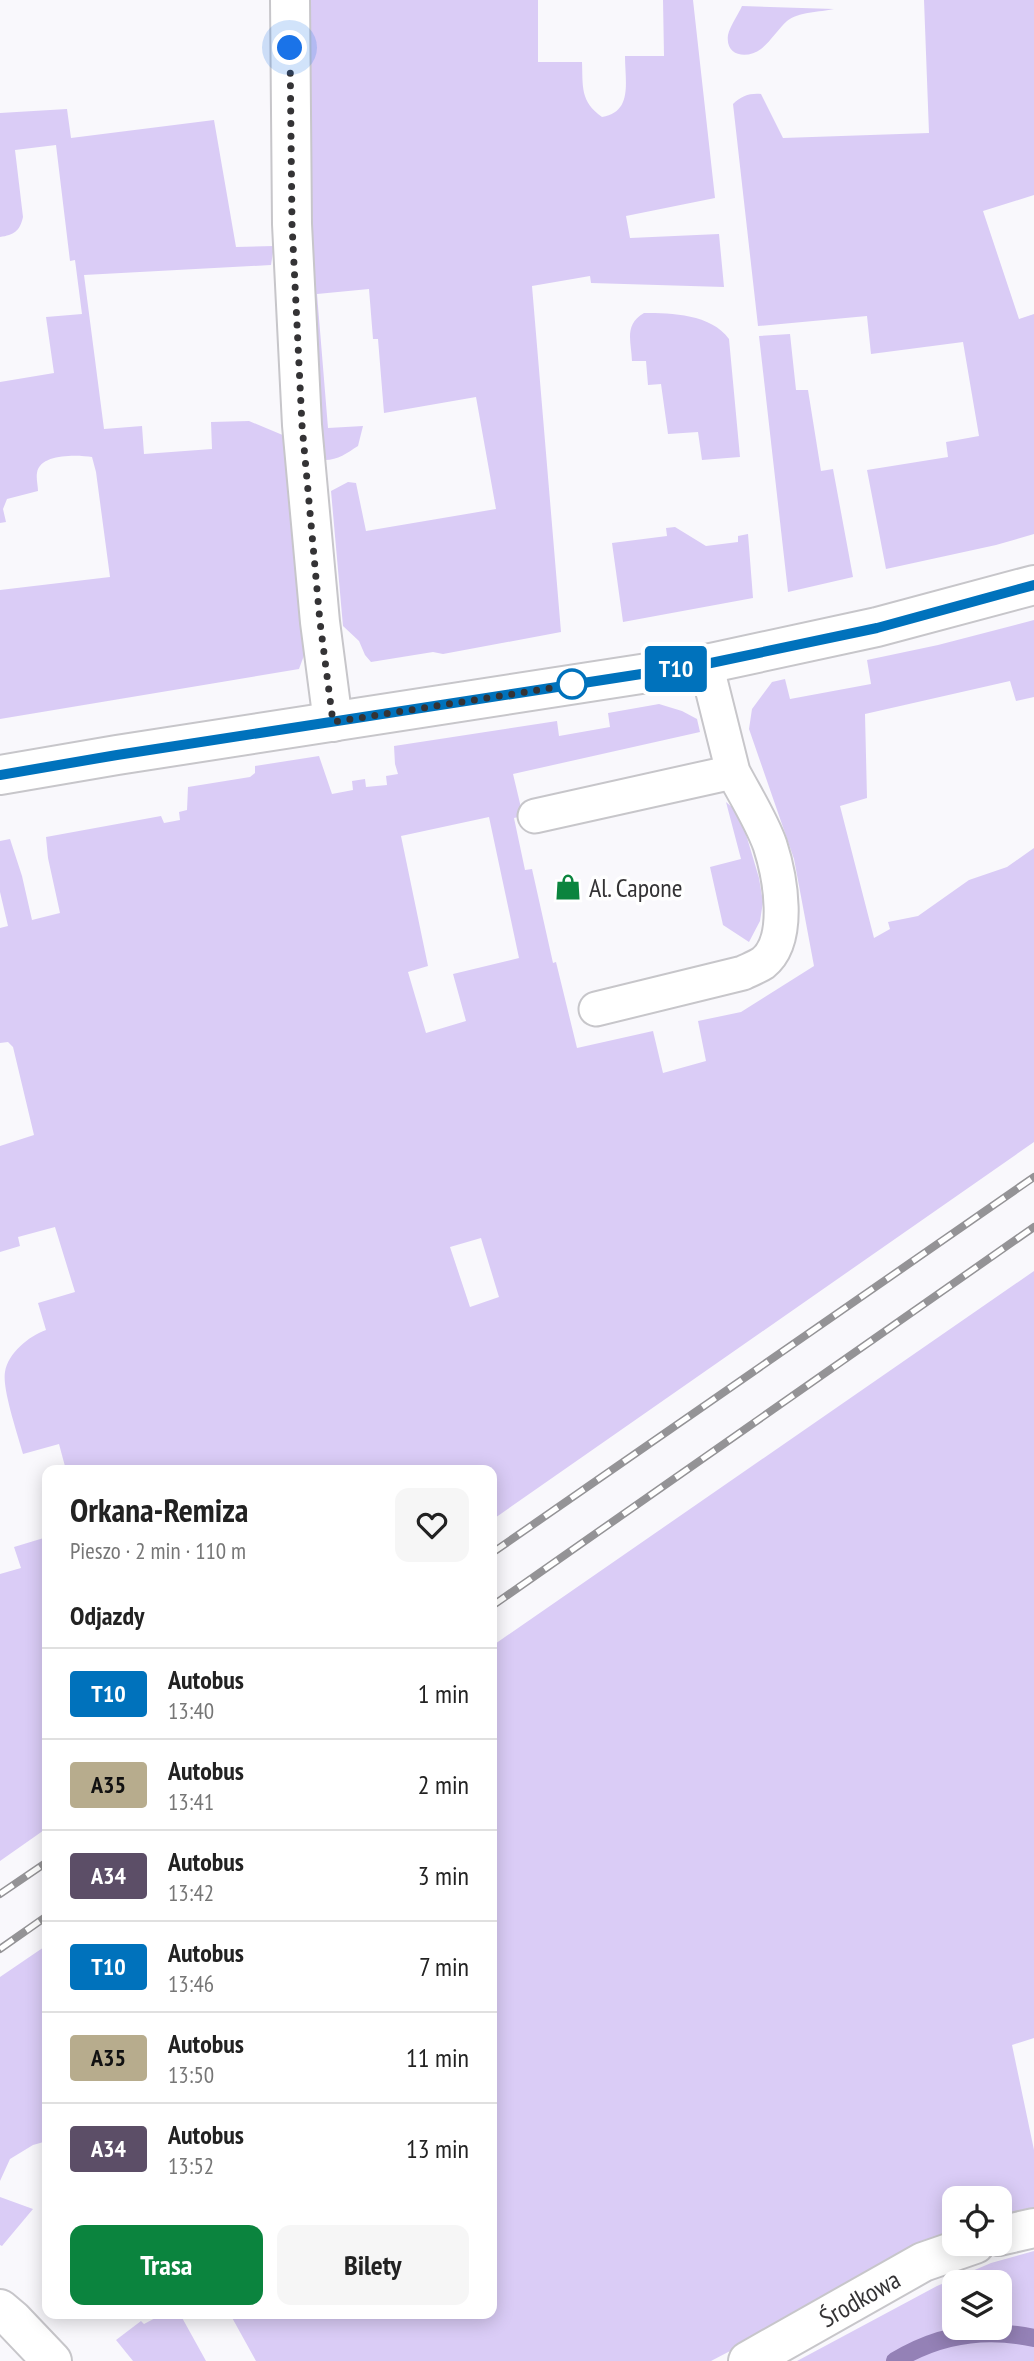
<!DOCTYPE html>
<html lang="pl">
<head>
<meta charset="utf-8">
<style>
	:root { --surface:#fff; --page:#f6f6f6; --text:#222; --muted:#767676; --line:#e0e0e0; --accent:#0b843e }
	body { margin:0; font-family:"PT Sans Narrow",sans-serif; background:var(--page); color:var(--text); height:100vh; display:flex; flex-direction:column; font-size:26px; white-space:nowrap }
	* { box-sizing:border-box; margin:0 }
	p { font-size:23px; color:var(--muted) }
	.icon { flex:none; width:38px; height:38px; fill:none; stroke:currentColor; stroke-width:2; stroke-linecap:round; stroke-linejoin:round }
	.map { position:relative; flex:1; overflow:hidden }
	.side { position:absolute; left:42px; top:1465px; width:455px; height:854px; display:flex; flex-direction:column; background:var(--surface); border-radius:14px; box-shadow:0 4px 18px #0003 }
	.side>* { flex:none }
	.badge { padding:0 14px; border-radius:5px; font-size:24px; line-height:46px }
	.fabs { position:absolute; left:942px; top:2186px; display:grid; gap:14px }
	.fabs a { display:grid; place-items:center; width:70px; height:70px; border-radius:14px; background:var(--surface); box-shadow:0 4px 18px #0003; font-size:35px }
	.you { position:absolute; width:35px; height:35px; margin:-18px; border:5px solid #fff; border-radius:50%; background:#1a73e8; box-shadow:0 0 0 10px #1a73e833 }
	.map>.badge { position:absolute; translate:-50% -50%; box-shadow:0 0 0 4px #fff }
	h2 { padding:0 28px; font-size:26px; line-height:63px }
	.round { display:grid; place-items:center; flex:none; width:74px; height:74px; border-radius:14px; background:var(--page) }
	.summary { display:flex; align-items:center; justify-content:space-between; height:119px; padding:0 28px }
	h1 { font-size:33px; font-weight:600; line-height:52px }
	.button { display:flex; gap:14px; margin-top:auto; padding:14px 28px }
	.button a { flex:1; height:80px; border-radius:14px; background:var(--accent); color:#fff; font-size:28px; font-weight:600; line-height:80px; text-align:center }
	.button a+a { background:var(--page); color:var(--text) }
	ul { padding:0; list-style:none }
	li { display:flex; align-items:center; gap:21px; height:91px; padding:0 28px; border-top:2px solid var(--line) }
	li div { flex:1 }
	li b { display:block; font-size:26px }
	li em { font-style:normal }
	li .badge { min-width:77px; font-weight:700; text-align:center }
	.map>svg:first-child { display:block }
</style>
</head>
<body>
<div class="map">
<svg width="1034" height="2361" viewBox="0 0 1034 2361">
	<rect width="100%" height="100%" fill="#f9f8fc"/>
	<!-- green -->
	<path fill="#daccf6" fill-rule="evenodd" d="M 306,0 L 538,0 L 538,62 L 582,62 C 583,87 580,101 602,117 C 633,112 625,82 625,56 L 664,56 L 663,0 L 693,0 L 715,198 L 626,216 L 630,238 L 719,234 L 724,287 L 591,283 L 590,276 L 532,286 L 561,632 L 443,654 L 433,652 L 371,662 L 365,655 L 359,641 L 343,626 L 331,491 L 348,482 L 356,483 L 366,531 L 496,509 L 476,397 L 384,413 L 378,339 L 373,339 L 369,289 L 317,294 L 328,428 L 363,426 L 358,446 C 347,453 338,460 325,460 L 306,288 Z
		M 924,0 L 1034,0 L 1034,195 L 983,211 L 1019,319 L 1034,314 L 1034,534 L 996,545 L 886,569 L 867,470 L 948,457 L 946,442 L 979,436 L 963,342 L 871,354 L 867,316 L 758,326 L 733,104 C 741,96 750,93 761,94 L 783,138 L 929,133 Z
		M 742,6 L 834,9 C 820,12 798,12 787,21 C 778,29 771,41 761,49 C 748,59 725,57 728,35 C 730,26 738,15 742,6 Z
		M 67,109 L 71,138 L 214,120 L 236,247 L 274,246 L 271,265 L 84,275 L 104,429 L 142,426 L 144,454 L 212,449 L 211,422 L 249,421 L 285,436 L 306,650 L 299,669 L 0,719 L 0,590 L 110,577 L 96,472 L 92,457 C 78,455 40,453 37,473 C 36,478 38,486 38,491 L 7,499 L 3,509 L 6,522 L 0,523 L 0,382 L 54,373 L 46,317 L 82,314 L 75,260 L 70,261 L 56,145 L 15,150 L 23,217 C 20,231 14,235 0,237 L 0,113 Z
		M 644,313 C 672,313 711,314 729,339 L 740,457 L 702,460 L 698,432 L 668,434 L 661,384 L 648,385 L 646,361 L 632,361 C 631,340 624,325 644,313 Z
		M 790,334 L 796,390 L 808,390 L 821,471 L 833,469 L 853,577 L 788,592 L 759,336 Z
		M 675,527 L 706,546 L 738,542 L 738,536 L 748,534 L 753,598 L 623,622 L 612,543 L 667,536 L 666,528 Z
		M 1034,620 L 1034,697 L 1016,701 L 1010,681 L 865,714 L 867,798 L 840,806 L 874,938 L 890,929 L 888,922 L 918,916 L 969,880 L 1007,867 L 1034,848 L 1034,1142 L 492,1520 L 492,1470 L 66,1470 L 59,1444 L 23,1454 C 18,1435 2,1389 5,1372 C 8,1353 29,1336 46,1330 L 38,1303 L 75,1292 L 55,1227 L 18,1237 L 20,1246 L 0,1252 L 0,1146 L 34,1135 L 13,1047 L 8,1042 L 0,1043 L 0,928 L 8,926 L 0,892 L 0,841 L 10,839 L 22,876 L 32,920 L 60,913 L 48,858 L 46,837 L 161,816 L 164,823 L 180,820 L 179,812 L 187,810 L 188,787 L 250,777 L 255,773 L 255,766 L 319,756 L 332,794 L 353,790 L 352,781 L 365,779 L 366,787 L 387,785 L 386,776 L 398,774 L 395,764 L 394,746 L 557,721 L 559,736 L 610,727 L 608,713 L 659,704 L 682,711 L 697,719 L 700,732 L 513,774 L 523,816 L 514,818 L 525,870 L 532,869 L 553,963 L 556,962 L 577,1048 L 653,1031 L 663,1073 L 706,1061 L 698,1021 L 741,1012 L 814,966 L 794,859 L 749,729 L 752,709 L 772,682 L 785,679 L 790,699 L 871,684 L 867,660 L 938,645 ZM 489,817 L 519,958 L 453,974 L 466,1021 L 426,1033 L 408,972 L 428,966 L 401,836 ZM 481,1238 L 499,1297 L 470,1307 L 450,1247 Z
		M 726,802 L 740,814 L 759,878 L 763,902 L 760,921 L 749,942 L 723,925 L 710,867 L 741,859 Z
		M 1034,1271 L 1034,2038 L 1012,2045 L 1034,2150 L 1034,2210 L 999,2219 L 999,2198 L 954,2198 L 954,2234 L 711,2361 L 256,2361 L 230,2314 L 492,2314 L 492,1646 Z
		M 47,1537 L 47,1828 L 0,1861 L 0,1574 L 21,1568 L 14,1547 Z
		M 47,1945 L 47,2141 L 33,2145 L 10,2159 L 0,2181 L 0,1977 Z
		M 0,2197 L 33,2209 L 2,2246 L 0,2245 Z
		M 1034,2251 L 1034,2361 L 797,2361 L 937,2286 L 991,2263 ZM 999,2282 L 999,2328 L 954,2328 L 954,2282 Z
		M 163,2314 L 180,2314 L 206,2361 L 133,2361 L 116,2340 L 141,2321 L 144,2324 Z"/>
	<g fill="none" stroke-linecap="round" stroke-linejoin="round">
		<!-- stream -->
		<path stroke="#9481b6" stroke-width="18" d="M 895,2361 C 939,2334 984,2327 1034,2338"/>
		<!-- service casing -->
		<g stroke="#c7c6ca" stroke-width="37">
			<path id="service" d="M 535,816 L 733,772 L 706,664
				M 596,1009 L 743,973 C 749,970 757,967 763,963 C 792,940 780,876 770,845 C 761,820 745,795 733,772"/>
		</g>
		<!-- minor casing -->
		<g stroke="#c7c6ca" stroke-width="42">
			<g id="minor">
				<path d="M 290,0 L 292,224 L 302,425 L 320,622 L 333,722"/>
				<path d="M 999,2236 L 1034,2228"/>
				<path d="M 0,2309 L 13,2320 L 52,2361"/>
				<path id="s1" d="M 748,2361 L 923,2262 L 975,2244"/>
			</g>
		</g>
		<!-- tertiary casing -->
		<g stroke="#c7c6ca" stroke-width="42">
			<path id="tertiary" d="M 0,775 L 117,755 L 706,664 L 877,627 L 1034,585"/>
		</g>
		<!-- service -->
		<use href="#service" stroke="#fff" stroke-width="33"/>
		<!-- minor -->
		<use href="#minor" stroke="#fff" stroke-width="38"/>
		<!-- tertiary -->
		<use href="#tertiary" stroke="#fff" stroke-width="38"/>
		<!-- rail casing -->
		<g stroke="#949396" stroke-width="8">
			<path id="rail" d="M 492,1553 L 1034,1177
				M 492,1606 L 1034,1227
				M 0,1894 L 47,1862
				M 0,1949 L 47,1916"/>
		</g>
		<!-- rail -->
		<use href="#rail" stroke="#fff" stroke-width="5" stroke-dasharray="16" stroke-linecap="butt"/>
	</g>
	<g fill="none" stroke-linecap="round" stroke-linejoin="round">
		<!-- line casing -->
		<g stroke="#fff" stroke-width="16">
			<path id="line" d="M 0,775 L 117,755 L 706,664 L 877,628 L 1034,585"/>
		</g>
		<!-- line -->
		<use href="#line" stroke="#0072bc" stroke-width="10"/>
		<!-- walk -->
		<path stroke="#343335" stroke-width="7" stroke-dasharray="0 12.6" d="M 290,48 L 292,224 L 302,425 L 320,622 L 333,722 L 577,684 L 572,684"/>
	</g>
	<!-- icons -->
	<defs>
		<g id="shop-bare" transform="scale(2.1)"><path d="M-5-2.5h2.3a2.7 3.5 0 0 1 5.4 0H5L5.5 6h-11ZM-1.5-2.5h3a1.5 2.3 0 0 0-3 0Z" fill="#0b843e" stroke="#fff" stroke-width="2.5" paint-order="stroke"/></g>
	</defs>
	<g fill-rule="evenodd">
		<use href="#shop-bare" x="568" y="887"/>
	</g>
	<!-- markers -->
	<circle fill="#fff" stroke="#0072bc" stroke-width="3.5" cx="572" cy="684" r="14"/>
	<g text-anchor="middle" dominant-baseline="central" stroke-width="7" stroke-linejoin="round" paint-order="stroke">
		<!-- poi labels -->
		<g font-size="26" fill="#343335" stroke="#fff" text-anchor="start">
			<text x="589" y="887">Al. Capone</text>
		</g>
		<!-- street labels -->
		<g font-size="26" fill="#343335" stroke="#fff">
			<text stroke="none"><textPath href="#s1" startOffset="128">Środkowa</textPath></text>
		</g>
	</g>
</svg>
<div class="fabs">
<a><svg class="icon" aria-label="locate" viewBox="0 0 24 24"><circle cx="12" cy="12" r="6"/><path d="M12 2v4M12 18v4M2 12h4M18 12h4"/></svg></a>
<a><svg class="icon" aria-label="layers" viewBox="0 0 24 24"><path d="M12 4l9 5-9 5-9-5zM3 14l9 5 9-5"/></svg></a>
</div>
<div class="you" style="left:290px;top:48px"></div>
<b class="badge" style="left:676px;top:669px;background:#0072bc;color:#fff">T10</b>
<section class="side">
<div class="summary"><div><h1>Orkana-Remiza</h1><p>Pieszo · 2 min · 110 m</p></div><a class="round"><svg class="icon" aria-label="heart" viewBox="0 0 24 24"><path d="M12 20l-8-8c-3-5 5-10 8-4 3-6 11-1 8 4z"/></svg></a></div>
<h2>Odjazdy</h2>
<ul>
<li><span class="badge" style="background:#0072bc;color:#fff">T10</span><div><b>Autobus</b><p>13:40</p></div><em>1 min</em></li>
<li><span class="badge" style="background:#b7ac8d;color:#111">A35</span><div><b>Autobus</b><p>13:41</p></div><em>2 min</em></li>
<li><span class="badge" style="background:#5c4e67;color:#fff">A34</span><div><b>Autobus</b><p>13:42</p></div><em>3 min</em></li>
<li><span class="badge" style="background:#0072bc;color:#fff">T10</span><div><b>Autobus</b><p>13:46</p></div><em>7 min</em></li>
<li><span class="badge" style="background:#b7ac8d;color:#111">A35</span><div><b>Autobus</b><p>13:50</p></div><em>11 min</em></li>
<li><span class="badge" style="background:#5c4e67;color:#fff">A34</span><div><b>Autobus</b><p>13:52</p></div><em>13 min</em></li>
</ul>
<div class="button"><a>Trasa</a><a>Bilety</a></div>
</section>
</div>
</body>
</html>
